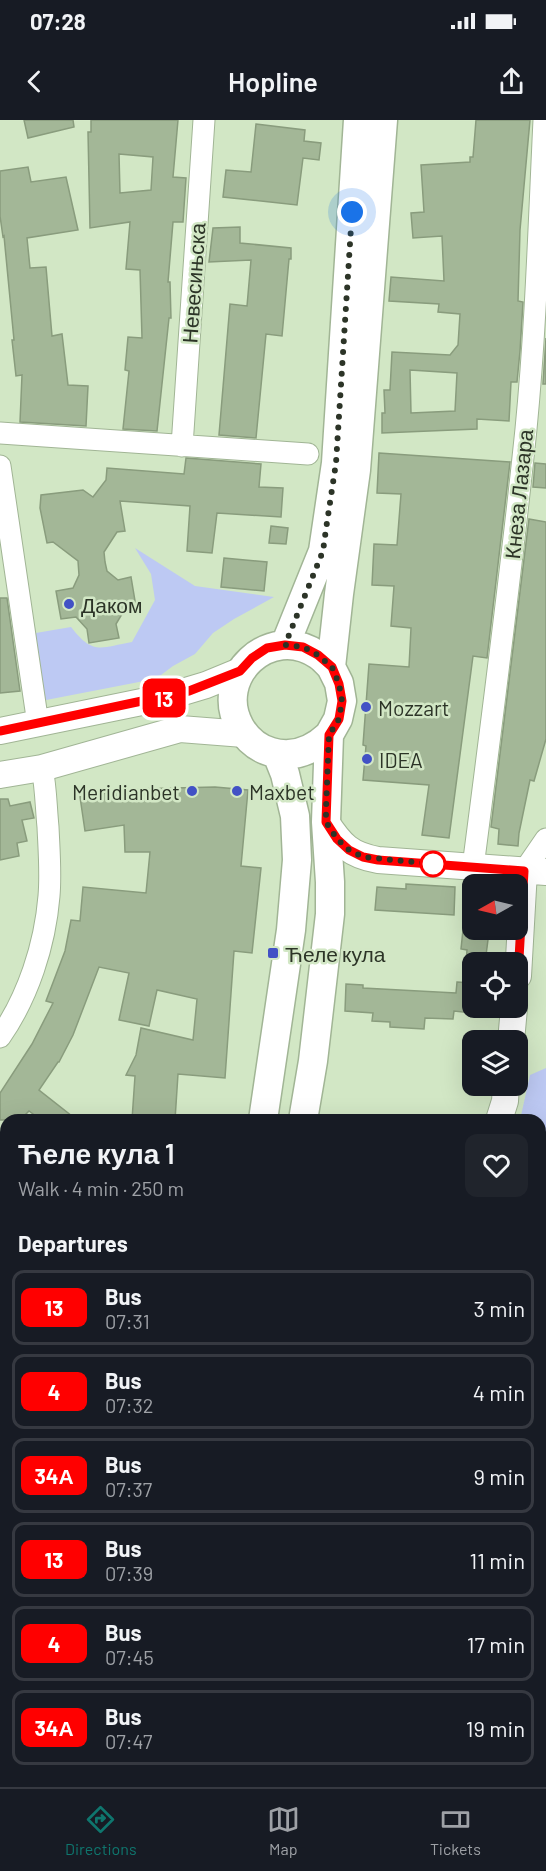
<!DOCTYPE html>
<html lang="en">
<head>
<meta charset="utf-8">
<style>
	:root { --surface:#171b24; --page:#20242c; --text:#f1f3f6; --muted:#9ea1a6; --line:#363941; --accent:#0f766e }
	body { margin:0; font-family:Barlow,sans-serif; background:var(--page); color:var(--text); height:100vh; display:flex; flex-direction:column; font-size:22px; white-space:nowrap }
	* { box-sizing:border-box; margin:0 }
	p { font-size:20px; color:var(--muted) }
	.icon { flex:none; width:33px; height:33px; fill:none; stroke:currentColor; stroke-width:2; stroke-linecap:round; stroke-linejoin:round }
	.map { position:relative; flex:1; overflow:hidden }
	.side { position:absolute; left:0px; top:994px; width:546px; height:674px; display:flex; flex-direction:column; background:var(--surface); border-radius:18px 18px 0 0; box-shadow:0 6px 24px #0002 }
	.side>* { flex:none }
	.badge { padding:0 12px; border-radius:9px; font-size:21px; line-height:39px }
	.needle { width:39px; rotate:262deg }
	.buttons { position:absolute; left:462px; top:754px; display:grid; gap:12px }
	.buttons a { display:grid; place-items:center; width:66px; height:66px; border-radius:12px; background:var(--surface); box-shadow:0 6px 24px #0002; font-size:30px }
	.you { position:absolute; width:30px; height:30px; margin:-15px; border:4px solid #fff; border-radius:50%; background:#1a73e8; box-shadow:0 0 0 9px #1a73e833 }
	.map>.badge { position:absolute; translate:-50% -50%; box-shadow:0 0 0 3px #fff }
	h2 { padding:0 18px; font-size:22px; line-height:54px }
	.round { display:grid; place-items:center; flex:none; width:63px; height:63px; border-radius:12px; background:var(--page) }
	.head { display:flex; align-items:center; justify-content:space-between; height:102px; padding:0 18px }
	h1 { font-size:28px; font-weight:600; line-height:45px }
	ul { padding:0; list-style:none }
	li { display:flex; align-items:center; gap:18px; height:75px; margin:0 12px 9px; padding:0 6px; border:3px solid var(--line); border-radius:12px }
	li div { flex:1 }
	li b { display:block; font-size:22px }
	li em { font-style:normal }
	li .badge { min-width:66px; font-weight:700; text-align:center }
	.status { display:flex; justify-content:space-between; align-items:center; height:42px; padding:0 30px; background:var(--surface); direction:ltr }
	.status svg { height:16px; fill:currentColor }
	header { display:flex; justify-content:space-between; align-items:center; height:78px; padding:0 18px; background:var(--surface); font-size:27px; font-weight:600 }
	.tab-bar { display:flex; justify-content:space-around; align-items:center; height:84px; border-top:2px solid var(--line); background:var(--surface); font-size:16px; color:var(--muted) }
	.tab-bar a { display:grid; justify-items:center; gap:3px }
	.tab-bar .current { color:var(--accent) }
	.map>svg:first-child { display:block }
</style>
</head>
<body>
<div class="status"><b>07:28</b><svg viewBox="0 0 49 12"><path d="M0 12V9h3v3zM5 12V6h3v6zM10 12V3h3v9zM15 12V0h3v12zM26 1h20v11H26zM47 4h2v5h-2z"/></svg></div>
<header><svg class="icon" aria-label="back" viewBox="0 0 24 24"><path d="M15 5l-7 7 7 7"/></svg>Hopline<svg class="icon" aria-label="share" viewBox="0 0 24 24"><path d="M12 15V3M7 8l5-5 5 5M5 13v7h14v-7"/></svg></header>
<div class="map">
<svg width="546" height="1667" viewBox="0 0 546 1667">
	<rect width="100%" height="100%" fill="#d2e7c5"/>
	<!-- green -->
	<path fill="#bdc9f3" d="M 135,428 L 195,466 L 274,477 L 234,499 L 213,513 L 195,534 L 173,546 L 161,555 L 139,562 L 41,581 L 30,514 L 71,507 C 93,535 99,528 132,522 L 155,480 L 151,454 Z
		M 546,948 L 546,1020 L 540,1076 L 540,1000 L 520,1000 L 530,955 Z"/>
	<g fill="none" stroke-linecap="round" stroke-linejoin="round">
		<!-- river -->
		<path stroke="#8996c8" stroke-width="38" d="M 0,1223 L 6,1224
			M 540,1331 L 546,1332"/>
	</g>
	<!-- building -->
	<path fill="#a3b797" stroke="#899c7d" stroke-width="1.5" fill-rule="evenodd" d="M 24,0 L 73,0 L 74,7 L 28,18 Z
		M 91,0 L 178,0 L 173,57 L 186,58 L 183,102 L 173,102 L 168,162 L 170,162 L 171,198 L 169,198 L 157,311 L 123,309 L 129,251 L 125,250 L 128,217 L 142,218 L 140,150 L 126,149 L 130,102 L 90,108 L 88,12 L 91,12 ZM 119,34 L 153,37 L 151,70 L 120,73 Z
		M 476,0 L 530,0 L 520,110 L 518,181 L 523,182 L 520,231 L 517,262 L 511,262 L 509,301 L 477,299 L 477,309 L 382,313 L 382,293 L 385,293 L 384,270 L 390,270 L 392,232 L 450,235 L 458,225 L 460,194 L 438,192 L 439,184 L 389,181 L 391,157 L 444,161 L 442,116 L 413,118 L 411,93 L 424,92 L 421,45 L 470,42 L 470,37 L 473,37 ZM 410,250 L 457,253 L 455,291 L 411,293 Z
		M 256,4 L 305,10 L 304,21 L 321,23 L 319,40 L 303,38 L 297,85 L 223,77 L 226,50 L 251,52 Z
		M 28,47 L 31,62 L 66,57 L 78,110 L 27,118 L 30,148 L 46,147 L 52,216 L 62,214 L 68,265 L 88,266 L 86,306 L 20,302 L 22,255 L 16,256 L 12,220 L 14,220 L 4,116 L 3,117 L 0,96 L 0,51 Z
		M 240,107 L 240,123 L 291,128 L 291,139 L 289,139 L 282,216 L 266,214 L 256,318 L 219,315 L 230,184 L 247,186 L 251,140 L 209,142 L 213,108 Z
		M 546,218 L 546,264 L 543,264 Z
		M 379,333 L 510,342 L 487,538 L 473,536 L 449,718 L 422,715 L 429,665 L 363,660 L 366,626 L 363,625 L 369,544 L 409,547 L 411,508 L 391,506 L 394,466 L 372,465 L 374,424 L 397,425 L 401,374 L 377,373 Z
		M 186,338 L 261,344 L 259,367 L 283,368 L 281,397 L 217,393 L 212,433 L 187,431 L 190,386 L 120,381 L 125,411 L 117,412 L 104,432 L 105,442 L 107,451 L 118,460 L 131,457 L 136,487 L 125,489 L 116,504 L 119,518 L 89,523 L 87,509 L 76,497 L 61,499 L 56,471 L 73,468 L 79,455 L 78,441 L 53,422 L 47,423 L 40,388 L 41,375 L 83,370 L 93,377 L 106,360 L 107,348 L 184,354 Z
		M 535,343 L 546,344 L 546,368 L 533,367 Z
		M 529,399 L 546,402 L 546,619 L 534,661 L 530,660 L 519,713 L 518,726 L 498,724 L 499,709 L 491,707 Z
		M 271,406 L 288,408 L 286,424 L 269,423 Z
		M 224,438 L 267,442 L 264,471 L 221,467 Z
		M 0,478 L 7,478 L 20,571 L 0,573 Z
		M 215,667 L 248,670 L 241,746 L 261,748 L 252,833 L 234,831 L 225,958 L 178,954 L 175,1000 L 132,1000 L 135,956 L 126,955 L 136,935 L 141,908 L 193,920 L 197,879 L 157,870 L 149,906 L 119,900 L 129,853 L 99,847 L 73,915 L 59,942 L 58,942 L 39,970 L 77,1000 L 41,1000 L 29,991 L 20,1000 L 0,1000 L 0,973 L 32,924 L 53,883 L 46,881 L 65,831 L 71,800 L 80,801 L 83,767 L 146,773 L 150,732 L 125,732 L 124,705 L 85,711 L 80,677 L 133,669 Z
		M 0,679 L 8,679 L 10,686 L 30,682 L 34,698 L 22,700 L 27,721 L 17,723 L 19,736 L 0,740 Z
		M 406,764 L 455,767 L 454,795 L 375,790 L 377,767 L 406,769 Z
		M 463,810 L 489,812 L 485,843 L 466,843 L 467,830 L 461,829 Z
		M 457,862 L 472,863 L 472,893 L 454,891 L 453,899 L 425,898 L 424,909 L 390,907 L 390,902 L 372,901 L 373,893 L 345,891 L 346,864 L 363,865 L 363,868 L 456,873 Z"/>
	<g fill="none" stroke-linecap="round" stroke-linejoin="round">
		<!-- minor casing -->
		<g stroke="#a1b595" stroke-width="23">
			<path id="minor" d="M 0,313 L 308,334
				M 182,326 L 204,0
				M 0,346 L 38,604
				M 473,747 C 492,601 511,455 526,309 C 536,206 539,103 544,0
				M 524,751 L 546,719
				M 0,917 C 28,877 45,825 49,776 C 51,753 49,730 48,707 C 46,687 46,667 42,648
				M 0,1072 L 6,1074
				M 0,1333 L 6,1334"/>
		</g>
		<!-- tertiary casing -->
		<g stroke="#a1b595" stroke-width="28">
			<path id="tertiary" d="M 0,611 L 166,577 L 206,565 L 240,551
				M 0,655 L 42,648 L 180,609 L 244,614
				M 326,702 C 341,725 350,735 378,740 L 546,752
				M 518,856 L 524,751
				M 511,921 L 514,888
				M 499,1000 L 505,981 L 506,966"/>
		</g>
		<!-- secondary casing -->
		<g stroke="#a1b595" stroke-width="31">
			<path id="secondary" d="M 285,525 L 323,431 L 336,343 L 358,0
				M 329,615 C 313,630 294,639 271,632 C 257,628 247,619 240,607 C 212,557 270,502 318,535 C 323,538 327,543 331,547
				M 263,1000 L 291,810 L 297,740 L 295,696 L 285,654 L 277,634
				M 303,1000 L 313,941 L 330,794 L 330,762 L 326,702 L 329,615 L 338,599 L 342,581 L 339,563 L 331,547 L 339,474 L 356,350 L 383,0
				M 89,1667 L 90,1662
				M 113,1667 L 115,1662"/>
		</g>
		<!-- minor -->
		<use href="#minor" stroke="#fff" stroke-width="21"/>
		<!-- tertiary -->
		<use href="#tertiary" stroke="#fff" stroke-width="26"/>
		<!-- secondary -->
		<use href="#secondary" stroke="#fff" stroke-width="28"/>
		<!-- rail casing -->
		<g stroke="#5b6653" stroke-width="7">
			<path id="rail" d="M 540,1191 L 546,1126
				M 508,1667 L 508,1662"/>
		</g>
		<!-- rail -->
		<use href="#rail" stroke="#d2e7c5" stroke-width="4.5" stroke-dasharray="14" stroke-linecap="butt"/>
	</g>
	<g fill="none" stroke-linecap="round" stroke-linejoin="round">
		<!-- line casing -->
		<g stroke="#fff" stroke-width="14">
			<path id="line" d="M 0,611 L 189,571 L 240,551 L 252,538 L 267,528 L 285,525 L 303,527 L 318,535 L 332,547 L 339,564 L 342,581 L 339,599 L 329,615 L 326,702 L 337,719 L 349,730 L 363,737 L 378,740 L 524,751 L 518,856"/>
		</g>
		<!-- line -->
		<use href="#line" stroke="#f00" stroke-width="9"/>
		<!-- walk -->
		<path stroke="#2c3427" stroke-width="6" stroke-dasharray="0 10.8" d="M 352,92 L 336,343 L 326,409 L 323,431 L 285,525 L 303,527 L 318,535 L 332,547 L 339,564 L 342,581 L 339,599 L 329,615 L 326,689 L 326,702 L 337,719 L 349,730 L 363,737 L 433,744"/>
	</g>
	<!-- markers -->
	<g fill="#4251c5" stroke="#d2e7c5" stroke-width="2">
		<circle cx="69" cy="484" r="6"/>
		<circle cx="366" cy="587" r="6"/>
		<circle cx="367" cy="639" r="6"/>
		<circle cx="192" cy="671" r="6"/>
		<circle cx="237" cy="671" r="6"/>
		<rect x="267" y="827" width="12" height="12" rx="3"/>
	</g>
	<circle fill="#fff" stroke="#f00" stroke-width="3" cx="433" cy="744" r="12"/>
	<g text-anchor="middle" dominant-baseline="central" stroke-width="5" stroke-linejoin="round" paint-order="stroke">
		<!-- street labels -->
		<g font-size="21" fill="#2c3427" stroke="#d2e7c5">
			<text transform="translate(193 163) rotate(-86)">Невесињска</text>
			<text transform="translate(518 374) rotate(-84)">Кнеза Лазара</text>
		</g>
		<!-- poi labels -->
		<g font-size="21" fill="#2c3427" stroke="#d2e7c5" text-anchor="start">
			<text x="81" y="484">Даком</text>
			<text x="378" y="587">Mozzart</text>
			<text x="379" y="639">IDEA</text>
			<text x="180" y="671" text-anchor="end">Meridianbet</text>
			<text x="249" y="671">Maxbet</text>
			<text x="285" y="833">Ћеле кула</text>
		</g>
	</g>
</svg>
<div class="buttons">
<a><svg class="needle" viewBox="-14 -14 28 28"><path d="M0-13l5 13h-10z" fill="#e53935"/><path d="M0 13l5-13h-10z" fill="#9ea1a6"/></svg></a>
<a><svg class="icon" aria-label="locate" viewBox="0 0 24 24"><circle cx="12" cy="12" r="6"/><path d="M12 2v4M12 18v4M2 12h4M18 12h4"/></svg></a>
<a><svg class="icon" aria-label="layers" viewBox="0 0 24 24"><path d="M12 4l9 5-9 5-9-5zM3 14l9 5 9-5"/></svg></a>
</div>
<div class="you" style="left:352px;top:92px"></div>
<b class="badge" style="left:164px;top:578px;background:#f00;color:#fff">13</b>
<section class="side">
<div class="head"><div><h1>Ћеле кула 1</h1><p>Walk · 4 min · 250 m</p></div><a class="round"><svg class="icon" aria-label="heart" viewBox="0 0 24 24"><path d="M12 20l-8-8c-3-5 5-10 8-4 3-6 11-1 8 4z"/></svg></a></div>
<h2>Departures</h2>
<ul>
<li><span class="badge" style="background:#f00;color:#fff">13</span><div><b>Bus</b><p>07:31</p></div><em>3 min</em></li>
<li><span class="badge" style="background:#f00;color:#fff">4</span><div><b>Bus</b><p>07:32</p></div><em>4 min</em></li>
<li><span class="badge" style="background:#f00;color:#fff">34А</span><div><b>Bus</b><p>07:37</p></div><em>9 min</em></li>
<li><span class="badge" style="background:#f00;color:#fff">13</span><div><b>Bus</b><p>07:39</p></div><em>11 min</em></li>
<li><span class="badge" style="background:#f00;color:#fff">4</span><div><b>Bus</b><p>07:45</p></div><em>17 min</em></li>
<li><span class="badge" style="background:#f00;color:#fff">34А</span><div><b>Bus</b><p>07:47</p></div><em>19 min</em></li>
</ul>
</section>
</div>
<nav class="tab-bar">
<a class="current"><svg class="icon" aria-label="directions" viewBox="0 0 24 24"><path d="M12 3l9 9-9 9-9-9zM9 14v-3h6M13 9l2 2-2 2"/></svg>Directions</a>
<a><svg class="icon" aria-label="map" viewBox="0 0 24 24"><path d="M3 6l6-2 6 2 6-2v14l-6 2-6-2-6 2zM9 4v14M15 6v14"/></svg>Map</a>
<a><svg class="icon" aria-label="tickets" viewBox="0 0 24 24"><path d="M3 7h18v10H3zM15 7v10"/></svg>Tickets</a>
</nav>
</body>
</html>
